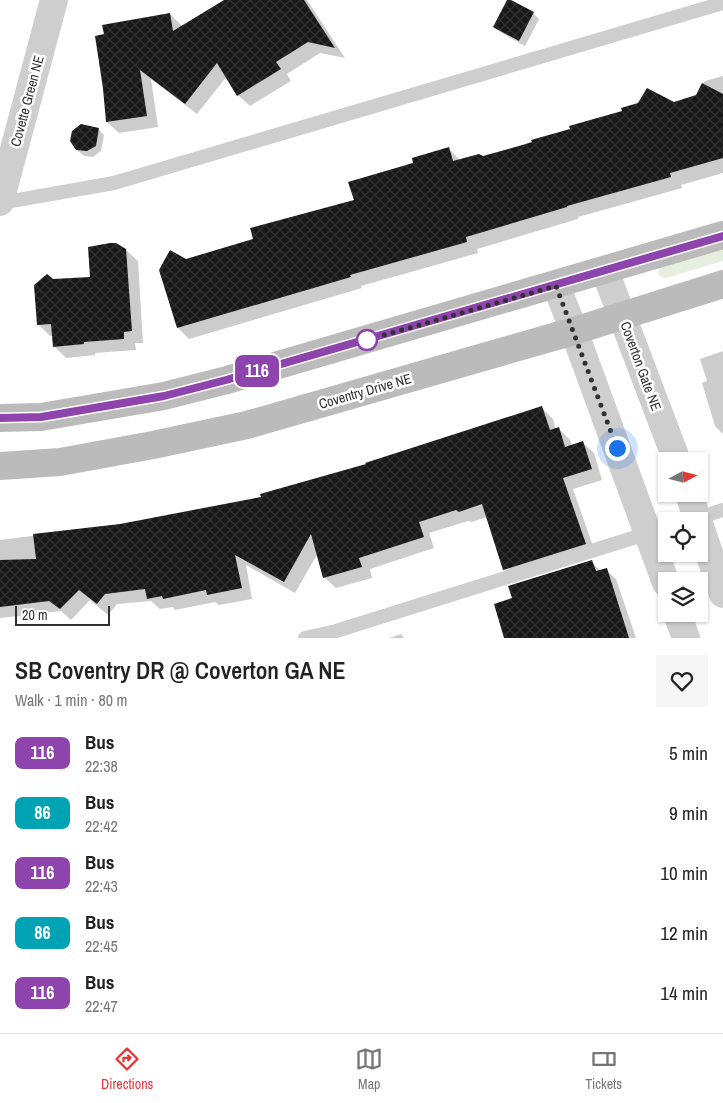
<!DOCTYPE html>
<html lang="en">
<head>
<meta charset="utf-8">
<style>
	:root { --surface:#fff; --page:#f6f6f6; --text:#222; --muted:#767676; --line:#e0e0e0; --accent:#e73535 }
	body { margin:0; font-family:"Archivo Narrow",sans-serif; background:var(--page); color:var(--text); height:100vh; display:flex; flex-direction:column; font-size:19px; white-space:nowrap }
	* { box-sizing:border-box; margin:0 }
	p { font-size:16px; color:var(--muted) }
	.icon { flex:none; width:28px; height:28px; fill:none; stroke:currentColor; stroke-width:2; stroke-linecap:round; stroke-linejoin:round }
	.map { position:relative; height:638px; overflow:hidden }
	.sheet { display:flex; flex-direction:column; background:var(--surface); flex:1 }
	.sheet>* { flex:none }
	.badge { padding:0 10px; border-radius:8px; font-size:18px; line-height:32px }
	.needle { width:32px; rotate:83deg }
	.tools { position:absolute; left:658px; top:452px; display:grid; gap:10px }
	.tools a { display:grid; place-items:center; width:50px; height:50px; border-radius:0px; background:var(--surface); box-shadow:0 1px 4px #0004; font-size:25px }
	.scale { position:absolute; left:15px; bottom:12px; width:95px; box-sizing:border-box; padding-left:5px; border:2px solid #313131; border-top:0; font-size:14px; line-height:18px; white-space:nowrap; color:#313131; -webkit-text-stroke:4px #fff; paint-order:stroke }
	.you { position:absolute; width:25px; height:25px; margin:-12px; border:4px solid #fff; border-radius:50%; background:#1a73e8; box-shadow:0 0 0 8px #1a73e833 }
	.map>.badge { position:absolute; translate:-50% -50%; box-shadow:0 0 0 2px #fff }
	.round { display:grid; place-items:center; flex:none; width:52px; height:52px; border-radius:0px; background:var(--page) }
	.overview { display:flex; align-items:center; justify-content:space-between; height:85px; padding:0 15px }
	h1 { font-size:24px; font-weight:600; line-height:38px }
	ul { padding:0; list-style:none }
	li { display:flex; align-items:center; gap:15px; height:60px; padding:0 15px }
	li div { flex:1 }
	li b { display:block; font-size:19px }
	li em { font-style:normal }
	li .badge { min-width:55px; font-weight:700; text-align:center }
	.menu { display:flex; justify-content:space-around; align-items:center; height:70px; border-top:1px solid var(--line); background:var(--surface); font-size:14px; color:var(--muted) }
	.menu a { display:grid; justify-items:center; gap:2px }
	.menu .selected { color:var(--accent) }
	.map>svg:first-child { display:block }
</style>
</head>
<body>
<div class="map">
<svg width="723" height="638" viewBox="0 0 723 638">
	<defs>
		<pattern id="building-cross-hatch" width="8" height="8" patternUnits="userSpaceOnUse" patternTransform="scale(1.25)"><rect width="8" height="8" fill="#181818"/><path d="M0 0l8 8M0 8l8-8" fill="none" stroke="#313131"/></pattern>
	</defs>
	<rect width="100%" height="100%" fill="#fff"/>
	<!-- grass -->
	<path fill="#e6eee0" d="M 723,247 L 723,261 L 666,278 L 661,277 L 658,273 L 659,266 Z"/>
	<!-- shadow -->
	<path fill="#0003" d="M 227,0 L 307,0 L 345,58 L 320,53 L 287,74 L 291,81 L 250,106 L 238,95 L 227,76 L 197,114 L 151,79 L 158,127 L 119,133 L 107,122 L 96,37 L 170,14 L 182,26 Z
		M 533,13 L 539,19 L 525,46 L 500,32 L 494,27 Z
		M 723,76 L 723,173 L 681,185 L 682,188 L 578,217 L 578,219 L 477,249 L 478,253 L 361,286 L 362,288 L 189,339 L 178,328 L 186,260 L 255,239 L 355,201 L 415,164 L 448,148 L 460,160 L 483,157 L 696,96 L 705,81 Z
		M 99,130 L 104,135 L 101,151 L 93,157 L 84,156 L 77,150 Z
		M 126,250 L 138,261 L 143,343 L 135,343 L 136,350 L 95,353 L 95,355 L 66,358 L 54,346 L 53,336 L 50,336 L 38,324 L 53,280 L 91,278 Z
		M 723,351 L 723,434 L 715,426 L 702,383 L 707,381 L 700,359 Z
		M 542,408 L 553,419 L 556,430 L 559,429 L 570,440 L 572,446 L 582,442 L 594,453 L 602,480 L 573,489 L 596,555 L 515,580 L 504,569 L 487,517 L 472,522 L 468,521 L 429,533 L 434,548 L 370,569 L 372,578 L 336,588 L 324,577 L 318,553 L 295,593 L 246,565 L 252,599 L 219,605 L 215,602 L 175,610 L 173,607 L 160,609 L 151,601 L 117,604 L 108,615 L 90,600 L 71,620 L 61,611 L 0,618 L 0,540 L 120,525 L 262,498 Z
		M 591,562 L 601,571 L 606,570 L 616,579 L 636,638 L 506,638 L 514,599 Z
		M 401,634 L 404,638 L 389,638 Z"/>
	<!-- building -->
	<path fill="url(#building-cross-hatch)" d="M 224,0 L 304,0 L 335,48 L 308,42 L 276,62 L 281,69 L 237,96 L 217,63 L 185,104 L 140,70 L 147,116 L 106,122 L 103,88 L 95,36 L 104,34 L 102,25 L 170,13 L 173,31 Z
		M 507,0 L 511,0 L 534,12 L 519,41 L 493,27 Z
		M 702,83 L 723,94 L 723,158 L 670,173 L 671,177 L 567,206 L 567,207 L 466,237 L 467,242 L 350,275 L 351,277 L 177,328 L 159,270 L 170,250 L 186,259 L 253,239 L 250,228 L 354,200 L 348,182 L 413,163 L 412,158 L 449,147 L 453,161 L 479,154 L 483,156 L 519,146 L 532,142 L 531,140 L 570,129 L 569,126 L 622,111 L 621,108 L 638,103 L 647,88 L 674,102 L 696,95 Z
		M 81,124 L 99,128 L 96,146 L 87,151 L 76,150 L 70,141 L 72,131 Z
		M 110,243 L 116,243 L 126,249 L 132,331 L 124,332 L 124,339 L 84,342 L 84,344 L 53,347 L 51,324 L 37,325 L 34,285 L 47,274 L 53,279 L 90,277 L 88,247 Z
		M 542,406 L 550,430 L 559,427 L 565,447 L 583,441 L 592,469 L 563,478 L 586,544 L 503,570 L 482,504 L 459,512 L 456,510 L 419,522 L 424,537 L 359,558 L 362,567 L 323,578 L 311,534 L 284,582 L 235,555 L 242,588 L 207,595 L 206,590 L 163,599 L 162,596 L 147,599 L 145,589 L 105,594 L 97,604 L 79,590 L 60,609 L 49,601 L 0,607 L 0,560 L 36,559 L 33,534 L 120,524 L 261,497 L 260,494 L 366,464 L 365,463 Z
		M 592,560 L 596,571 L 607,568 L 629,638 L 504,638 L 494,604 L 512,598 L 508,586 Z"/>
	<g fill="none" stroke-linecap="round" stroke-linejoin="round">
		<!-- lane -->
		<path stroke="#cecece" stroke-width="14" d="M 0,203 L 114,183 L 723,3
			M 698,518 L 723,510
			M 305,638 L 336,631 L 649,533"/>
		<!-- street -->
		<path stroke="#cecece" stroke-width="28" d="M 0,202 L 54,0
			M 605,271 L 677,461
			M 556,285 L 574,331 L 666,583
			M 689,494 L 723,594
			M 677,614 L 686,638"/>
		<!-- secondary -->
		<path stroke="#bbb" stroke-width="28" d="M 0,418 L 41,417 L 164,396 L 227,380 L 723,235
			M 0,466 L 60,462 L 153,445 L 247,425 L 574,331 L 723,284"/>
	</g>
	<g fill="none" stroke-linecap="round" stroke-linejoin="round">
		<!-- line casing -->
		<g stroke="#fff" stroke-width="11">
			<path id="line" d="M 0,418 L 41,417 L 59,414 L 164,396 L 226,380 L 723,236"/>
		</g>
		<!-- line -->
		<use href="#line" stroke="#8e44ad" stroke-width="8"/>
		<!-- walk -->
		<path stroke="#313131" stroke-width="5" stroke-dasharray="0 9" d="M 367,340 L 556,286 L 617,448"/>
	</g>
	<!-- markers -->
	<circle fill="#fff" stroke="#8e44ad" stroke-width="2.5" cx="367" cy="340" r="10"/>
	<g text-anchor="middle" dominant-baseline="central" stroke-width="5" stroke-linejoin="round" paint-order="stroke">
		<!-- street labels -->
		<g font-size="14" fill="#313131" stroke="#fff">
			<text transform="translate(27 101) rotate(-75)">Covette Green NE</text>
			<text transform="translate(641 366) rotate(70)">Coverton Gate NE</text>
			<text transform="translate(365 391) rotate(-16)">Coventry Drive NE</text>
		</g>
	</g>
</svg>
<div class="tools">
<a><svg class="needle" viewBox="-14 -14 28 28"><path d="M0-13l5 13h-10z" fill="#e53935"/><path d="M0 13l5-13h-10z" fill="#767676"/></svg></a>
<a><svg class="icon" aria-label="locate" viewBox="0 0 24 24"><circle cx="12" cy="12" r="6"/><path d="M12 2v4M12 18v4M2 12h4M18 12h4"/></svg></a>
<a><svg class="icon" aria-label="layers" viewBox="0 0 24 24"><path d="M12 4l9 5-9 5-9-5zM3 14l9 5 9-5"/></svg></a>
</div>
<div class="scale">20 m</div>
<div class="you" style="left:617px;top:448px"></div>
<b class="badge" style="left:257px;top:371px;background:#8e44ad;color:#fff">116</b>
</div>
<section class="sheet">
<div class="overview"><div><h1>SB Coventry DR @ Coverton GA NE</h1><p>Walk · 1 min · 80 m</p></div><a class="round"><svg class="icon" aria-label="heart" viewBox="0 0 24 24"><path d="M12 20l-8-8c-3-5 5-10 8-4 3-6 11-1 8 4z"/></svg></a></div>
<ul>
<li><span class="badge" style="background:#8e44ad;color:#fff">116</span><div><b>Bus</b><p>22:38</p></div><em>5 min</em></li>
<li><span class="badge" style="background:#00a3b4;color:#fff">86</span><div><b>Bus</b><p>22:42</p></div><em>9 min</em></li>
<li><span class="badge" style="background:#8e44ad;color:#fff">116</span><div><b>Bus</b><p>22:43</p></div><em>10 min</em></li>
<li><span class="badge" style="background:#00a3b4;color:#fff">86</span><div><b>Bus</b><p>22:45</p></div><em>12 min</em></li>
<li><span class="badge" style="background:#8e44ad;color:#fff">116</span><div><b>Bus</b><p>22:47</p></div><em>14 min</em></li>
</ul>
</section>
<nav class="menu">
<a class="selected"><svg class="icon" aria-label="directions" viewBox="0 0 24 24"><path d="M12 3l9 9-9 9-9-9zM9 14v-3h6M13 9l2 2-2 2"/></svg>Directions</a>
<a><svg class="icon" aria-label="map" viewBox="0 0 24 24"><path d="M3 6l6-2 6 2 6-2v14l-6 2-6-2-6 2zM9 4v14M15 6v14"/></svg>Map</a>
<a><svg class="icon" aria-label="tickets" viewBox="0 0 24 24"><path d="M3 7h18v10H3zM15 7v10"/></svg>Tickets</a>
</nav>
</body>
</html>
